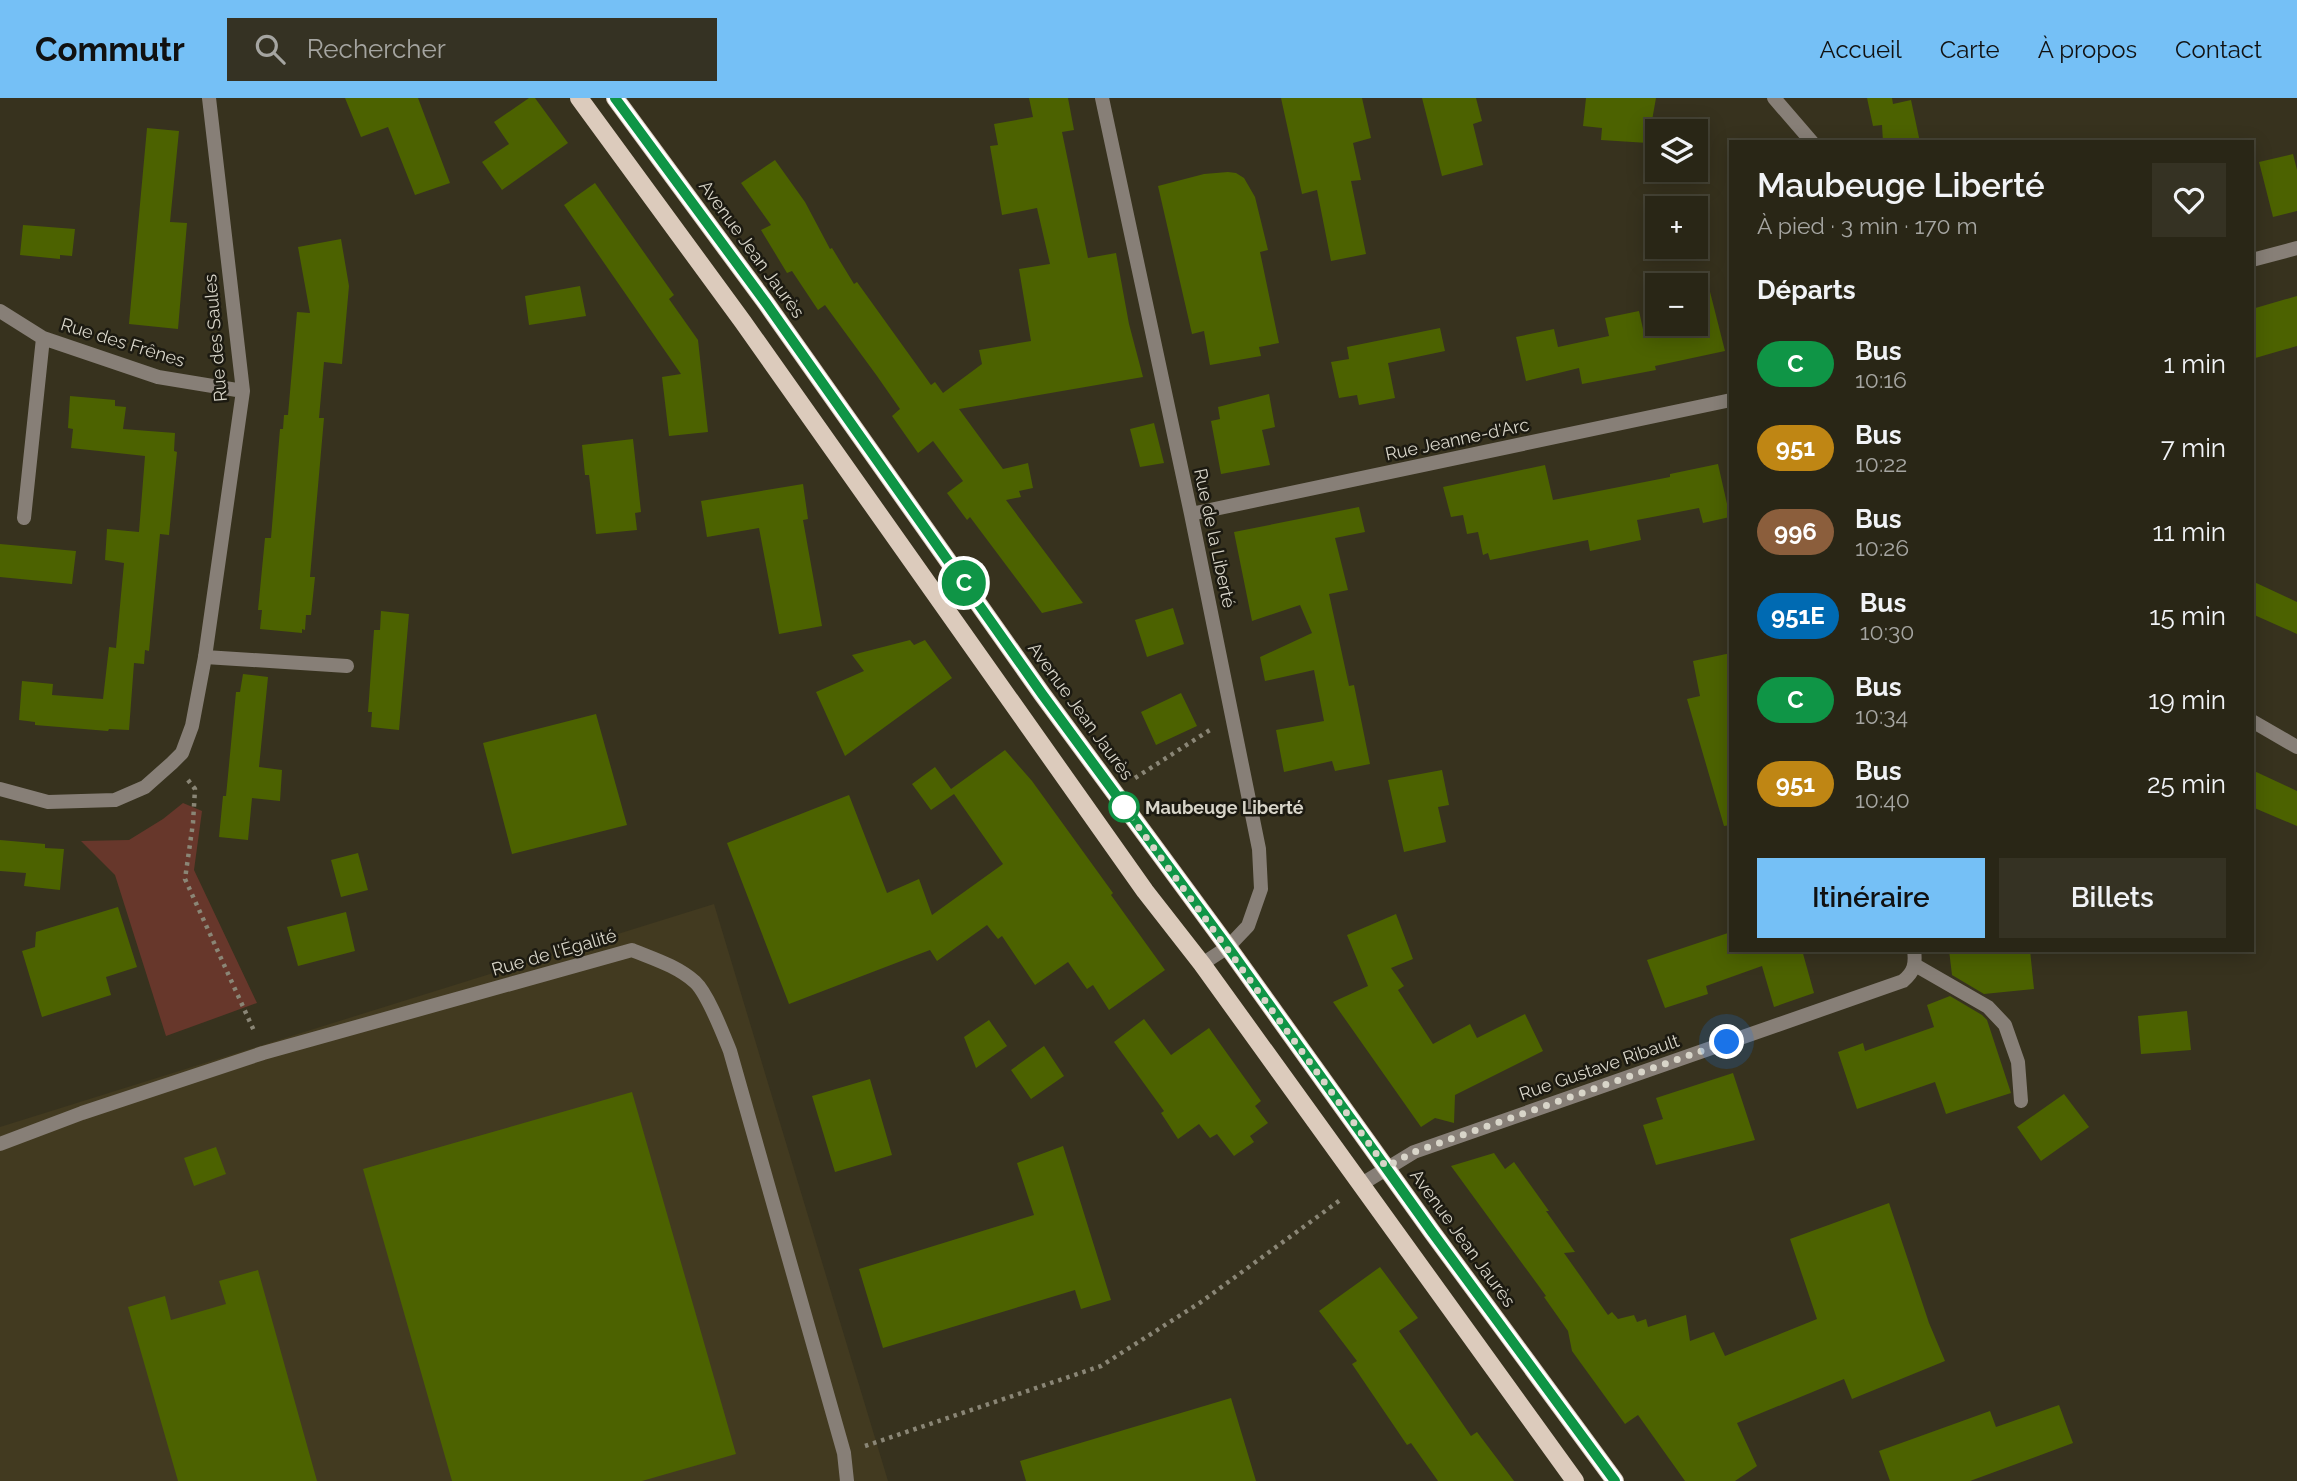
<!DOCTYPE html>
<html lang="fr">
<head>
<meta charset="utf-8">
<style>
	:root { --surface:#292616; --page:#353223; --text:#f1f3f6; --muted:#a5a5a1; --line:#454335; --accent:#75c0f6 }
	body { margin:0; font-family:Raleway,sans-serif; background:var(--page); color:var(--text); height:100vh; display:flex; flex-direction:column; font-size:26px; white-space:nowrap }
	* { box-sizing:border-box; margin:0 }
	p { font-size:23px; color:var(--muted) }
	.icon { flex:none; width:38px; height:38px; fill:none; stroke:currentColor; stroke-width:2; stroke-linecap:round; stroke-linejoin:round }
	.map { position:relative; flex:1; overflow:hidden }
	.panel { position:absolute; left:1729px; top:42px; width:525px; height:812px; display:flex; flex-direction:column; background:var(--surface); border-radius:0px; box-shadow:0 4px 18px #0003,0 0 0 2px var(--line) }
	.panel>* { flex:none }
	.badge { padding:0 14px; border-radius:23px; font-size:24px; line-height:46px }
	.controls { position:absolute; left:1645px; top:21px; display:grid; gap:14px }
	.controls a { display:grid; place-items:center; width:63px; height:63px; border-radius:0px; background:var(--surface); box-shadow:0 4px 18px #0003,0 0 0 2px var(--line); font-size:35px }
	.you { position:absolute; width:35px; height:35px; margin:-18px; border:5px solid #fff; border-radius:50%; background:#1a73e8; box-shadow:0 0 0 10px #1a73e833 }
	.map>.badge { position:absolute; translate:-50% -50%; box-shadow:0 0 0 4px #fff }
	h2 { padding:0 28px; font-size:26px; line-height:63px }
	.round { display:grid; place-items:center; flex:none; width:74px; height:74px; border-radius:0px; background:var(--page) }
	.summary { display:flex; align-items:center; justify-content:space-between; height:119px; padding:0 28px }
	h1 { font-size:33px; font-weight:600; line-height:52px }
	.cta { display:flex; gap:14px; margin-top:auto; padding:14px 28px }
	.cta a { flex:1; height:80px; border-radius:0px; background:var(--accent); color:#111; font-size:28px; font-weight:600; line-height:80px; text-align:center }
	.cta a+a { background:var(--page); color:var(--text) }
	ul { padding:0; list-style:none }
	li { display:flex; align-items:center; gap:21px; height:84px; padding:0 28px }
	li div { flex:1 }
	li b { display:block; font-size:26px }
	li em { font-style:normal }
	li .badge { min-width:77px; font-weight:700; text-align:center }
	header { display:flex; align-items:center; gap:42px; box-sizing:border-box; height:98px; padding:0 35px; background:var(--accent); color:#111 }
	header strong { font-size:33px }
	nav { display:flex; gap:38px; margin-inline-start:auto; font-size:24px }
	.search { width:490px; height:63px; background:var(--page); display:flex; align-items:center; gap:18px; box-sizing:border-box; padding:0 24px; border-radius:0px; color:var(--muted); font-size:26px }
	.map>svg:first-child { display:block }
</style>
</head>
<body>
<header>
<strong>Commutr</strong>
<div class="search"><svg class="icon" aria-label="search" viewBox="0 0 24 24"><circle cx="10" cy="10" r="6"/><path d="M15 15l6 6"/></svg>Rechercher</div>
<nav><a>Accueil</a><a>Carte</a><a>À propos</a><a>Contact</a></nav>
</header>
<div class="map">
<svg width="2297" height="1383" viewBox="0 0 2297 1383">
	<rect width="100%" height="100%" fill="#37321e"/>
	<!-- built -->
	<path fill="#423a20" d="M 714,806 L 888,1383 L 0,1383 L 0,1029 Z"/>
	<!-- green -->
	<path fill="#67372b" d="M 183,705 L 202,713 L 194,772 L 257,905 L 166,938 L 115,777 L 81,743 L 129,742 L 163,721 Z"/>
	<!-- building -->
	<path fill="#4c6200" d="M 345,0 L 418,0 L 450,85 L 415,97 L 388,29 L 361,39 Z
		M 529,0 L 535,0 L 568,45 L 502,92 L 482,64 L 509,46 L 494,24 Z
		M 1029,0 L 1068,0 L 1074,32 L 1062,34 L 1088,160 L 1116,155 L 1129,226 L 1143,279 L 959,311 L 1003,371 L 1028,365 L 1033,390 L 1019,393 L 1021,399 L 1006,402 L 1083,505 L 1042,515 L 970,419 L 967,422 L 947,395 L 963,383 L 933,343 L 918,355 L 892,318 L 900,311 L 877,278 L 825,207 L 818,212 L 792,173 L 787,175 L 761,132 L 771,127 L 741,85 L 775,62 L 805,104 L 830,151 L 832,150 L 854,186 L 857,184 L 931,287 L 935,284 L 943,295 L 982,266 L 979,252 L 1031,243 L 1019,171 L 1050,166 L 1037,110 L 1002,117 L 990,48 L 998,47 L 994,26 L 1033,19 Z
		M 1281,0 L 1362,0 L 1371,40 L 1353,45 L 1361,82 L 1351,83 L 1366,156 L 1331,163 L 1317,92 L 1302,96 Z
		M 1422,0 L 1476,0 L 1482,23 L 1473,26 L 1483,67 L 1442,78 Z
		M 1586,0 L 1656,0 L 1648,45 L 1601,42 L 1602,30 L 1583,28 Z
		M 1867,0 L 1892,0 L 1893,6 L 1911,2 L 1920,44 L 1883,44 L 1882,27 L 1873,28 Z
		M 147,30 L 179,33 L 170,124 L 187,125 L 178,231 L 129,226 Z
		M 2293,56 L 2297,72 L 2297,113 L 2273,119 L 2259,64 Z
		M 1228,74 L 1236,75 L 1244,80 L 1255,99 L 1268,152 L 1260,154 L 1279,245 L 1259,249 L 1261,258 L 1210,267 L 1204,233 L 1192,236 L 1158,88 L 1204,76 Z
		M 595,85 L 674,197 L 669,201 L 698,242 L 708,334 L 669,338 L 662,279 L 681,276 L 564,107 Z
		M 23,127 L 75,131 L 72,158 L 60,157 L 60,161 L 20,157 Z
		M 341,141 L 349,188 L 342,266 L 324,264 L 319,320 L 324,320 L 310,479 L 315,479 L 311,517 L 306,517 L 305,532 L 302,531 L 302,535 L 260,531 L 262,512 L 258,512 L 265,440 L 271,440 L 280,331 L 283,331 L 284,317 L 288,317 L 297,214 L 310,215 L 298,149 Z
		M 1705,174 L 1725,253 L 1655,268 L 1656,272 L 1582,286 L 1579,270 L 1526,283 L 1516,239 L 1554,231 L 1558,249 L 1609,238 L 1605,220 L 1639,213 L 1643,231 L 1664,226 L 1696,226 L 1696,175 Z
		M 580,188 L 586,218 L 529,227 L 525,198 Z
		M 2297,198 L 2297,248 L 2252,261 L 2252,211 Z
		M 1440,230 L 1445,253 L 1388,265 L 1395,300 L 1359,307 L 1357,297 L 1339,300 L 1331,264 L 1349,261 L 1347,249 Z
		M 1269,296 L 1275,329 L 1262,332 L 1270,367 L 1221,376 L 1211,323 L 1220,321 L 1218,309 Z
		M 70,298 L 115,302 L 115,308 L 126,309 L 123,331 L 175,335 L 174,353 L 177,354 L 169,437 L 160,436 L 149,553 L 145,552 L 144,566 L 134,565 L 129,632 L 109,631 L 108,633 L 35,627 L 35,624 L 19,622 L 22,583 L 53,586 L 52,597 L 103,601 L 109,549 L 116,550 L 124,465 L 105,462 L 107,431 L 139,434 L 145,358 L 71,350 L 73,331 L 68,330 Z
		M 1154,325 L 1164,365 L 1140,369 L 1130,331 Z
		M 633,341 L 641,414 L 635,415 L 637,432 L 596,436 L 589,377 L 585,377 L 582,347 Z
		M 1718,366 L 1730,419 L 1703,425 L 1699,410 L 1637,422 L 1641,442 L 1590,453 L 1588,442 L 1490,462 L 1488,455 L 1483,457 L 1478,434 L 1467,436 L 1463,417 L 1451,419 L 1443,389 L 1545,367 L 1553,402 L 1670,379 L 1670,376 Z
		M 803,386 L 808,421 L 803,422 L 822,528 L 779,536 L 759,430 L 707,439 L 701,403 Z
		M 1359,409 L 1365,434 L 1335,440 L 1348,492 L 1329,496 L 1349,588 L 1354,587 L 1370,666 L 1335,673 L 1332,663 L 1284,674 L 1276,632 L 1324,623 L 1314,572 L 1265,583 L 1260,559 L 1312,535 L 1300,507 L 1252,523 L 1234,434 Z
		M 0,446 L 76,453 L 72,486 L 0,479 Z
		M 2252,483 L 2297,504 L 2297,536 L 2252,516 Z
		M 1173,510 L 1184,546 L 1147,559 L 1135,522 Z
		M 381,513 L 409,516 L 399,632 L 371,629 L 372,614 L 368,614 L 374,532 L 380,532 Z
		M 910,542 L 914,547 L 925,542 L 952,580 L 845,658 L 816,594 L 864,573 L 852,557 Z
		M 1731,555 L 1731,727 L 1724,728 L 1687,601 L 1700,598 L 1693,563 Z
		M 243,576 L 268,579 L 259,669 L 282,672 L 280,703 L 252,700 L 248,742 L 219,739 L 223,698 L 226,698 L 236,594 L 240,594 Z
		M 1181,595 L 1197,628 L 1156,647 L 1141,614 Z
		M 596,616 L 627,727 L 512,756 L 483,645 Z
		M 1005,652 L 1032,683 L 1113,795 L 1111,797 L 1165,872 L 1109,912 L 1093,887 L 1087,891 L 1068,864 L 1035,887 L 1002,838 L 998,841 L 987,827 L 937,863 L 930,852 L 789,906 L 727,745 L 849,697 L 887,795 L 919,781 L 932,817 L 1003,766 L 954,696 L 931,712 L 912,686 L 935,669 L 951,691 Z
		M 1442,672 L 1449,707 L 1438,709 L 1446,744 L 1404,754 L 1388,682 Z
		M 2252,672 L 2297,693 L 2297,728 L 2252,709 Z
		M 0,742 L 45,746 L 45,750 L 64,751 L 60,792 L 24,788 L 26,775 L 0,773 Z
		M 358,755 L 368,792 L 341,799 L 331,762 Z
		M 118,809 L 137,869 L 106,879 L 111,897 L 42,919 L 22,853 L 35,849 L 36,834 Z
		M 346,814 L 355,853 L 298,868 L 287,829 Z
		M 1396,816 L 1413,861 L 1391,870 L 1404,888 L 1398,892 L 1433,946 L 1470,926 L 1477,940 L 1525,916 L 1543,953 L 1455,997 L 1454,1025 L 1435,1020 L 1421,1029 L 1333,904 L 1368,888 L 1347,837 Z
		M 1731,834 L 1731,852 L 1802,852 L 1814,895 L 1774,909 L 1762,868 L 1706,888 L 1708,896 L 1665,910 L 1647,862 Z
		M 1949,852 L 2030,852 L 2034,891 L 1984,896 L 1952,877 Z
		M 1950,898 L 1982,917 L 1987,922 L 2011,995 L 1946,1016 L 1935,984 L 1857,1011 L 1838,954 L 1863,945 L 1865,953 L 1934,929 L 1927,907 Z
		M 2187,913 L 2191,952 L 2141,956 L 2138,918 Z
		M 1144,921 L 1171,957 L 1209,930 L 1261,1003 L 1255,1008 L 1268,1025 L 1250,1038 L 1254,1044 L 1234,1058 L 1217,1036 L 1210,1040 L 1199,1026 L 1178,1041 L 1161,1015 L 1164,1013 L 1114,944 Z
		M 989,922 L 1007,948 L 976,970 L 964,939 Z
		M 1044,948 L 1064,978 L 1031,1001 L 1011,972 Z
		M 1733,975 L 1755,1042 L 1656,1067 L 1643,1027 L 1663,1021 L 1656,1000 Z
		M 870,981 L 892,1057 L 835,1074 L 812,998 Z
		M 632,994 L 736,1356 L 642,1383 L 452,1383 L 363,1071 Z
		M 2064,996 L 2089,1029 L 2041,1063 L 2017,1029 Z
		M 1063,1048 L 1111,1202 L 1081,1211 L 1075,1192 L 883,1250 L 859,1171 L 1034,1117 L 1017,1065 Z
		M 216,1049 L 226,1076 L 194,1088 L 184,1060 Z
		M 1494,1055 L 1505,1071 L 1514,1064 L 1549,1113 L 1546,1113 L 1575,1154 L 1564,1155 L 1608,1217 L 1612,1214 L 1618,1221 L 1634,1217 L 1637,1224 L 1646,1221 L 1648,1229 L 1686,1217 L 1690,1243 L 1714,1234 L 1725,1258 L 1817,1221 L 1790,1141 L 1889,1105 L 1929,1225 L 1945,1263 L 1852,1301 L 1844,1281 L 1737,1325 L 1757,1368 L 1735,1383 L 1685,1383 L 1638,1317 L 1625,1326 L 1572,1253 L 1568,1233 L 1544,1199 L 1546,1198 L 1451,1068 Z
		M 1380,1169 L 1418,1220 L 1399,1233 L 1471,1338 L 1477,1334 L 1514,1383 L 1438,1383 L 1411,1345 L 1407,1347 L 1352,1266 L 1357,1263 L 1319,1213 Z
		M 258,1172 L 317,1383 L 178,1383 L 128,1209 L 165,1198 L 171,1222 L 226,1206 L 219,1183 Z
		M 1231,1300 L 1256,1383 L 1026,1383 L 1020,1363 Z
		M 2059,1307 L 2073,1345 L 1970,1383 L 1890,1383 L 1879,1353 L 1990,1313 L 1996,1329 Z"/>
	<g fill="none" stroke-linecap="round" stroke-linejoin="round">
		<!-- path -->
		<path stroke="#8a8676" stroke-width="4.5" stroke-dasharray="3.5 5" stroke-linecap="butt" d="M 1135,680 L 1213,630
			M 188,682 L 195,691 L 193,725 L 185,781 L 255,935
			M 865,1348 L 1101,1268 L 1201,1204 L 1343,1100"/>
		<!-- service -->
		<path stroke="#877f77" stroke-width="14" d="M 205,559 L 347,568
			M 1915,867 L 1988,909 L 2005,927 L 2018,964 L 2021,1003"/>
		<!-- minor -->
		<path stroke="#877f77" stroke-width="14" d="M 1102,0 L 1191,416 L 1259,751 L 1261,791 L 1248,828 L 1228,849 L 1202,866
			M 1774,0 L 1812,44
			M 2252,162 L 2297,150
			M 0,213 L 43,240 L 158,279 L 243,293
			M 1191,416 L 1731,302
			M 24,420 L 43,240
			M 2252,623 L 2297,649
			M 0,691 L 48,704 L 115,702 L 145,689 L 172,665 L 182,655 L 192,628 L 205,559 L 243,293 L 209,0
			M 0,1046 L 82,1015 L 263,955 L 632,852 C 654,861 677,868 695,884 C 708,896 723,936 730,953 L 844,1355 L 847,1383
			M 1360,1087 L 1414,1054 L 1903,883 C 1914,874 1916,866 1914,852"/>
		<!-- primary -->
		<path stroke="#dccbbc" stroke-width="18" d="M 579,0 L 743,224 L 1145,793 L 1202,866 L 1575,1383
			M 615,0 L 766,205 L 1042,596 L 1228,849 L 1432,1134 L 1615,1383"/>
	</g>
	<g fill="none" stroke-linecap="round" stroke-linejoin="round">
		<!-- line casing -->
		<g stroke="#fff" stroke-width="16">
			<path id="line" d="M 615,0 L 766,205 L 1042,596 L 1228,849 L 1432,1134 L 1615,1383"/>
		</g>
		<!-- line -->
		<use href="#line" stroke="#0f9546" stroke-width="10"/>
		<!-- walk -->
		<path stroke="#d8d5c9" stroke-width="7" stroke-dasharray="0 12.6" d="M 1124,709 L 1386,1069 L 1414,1054 L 1727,944"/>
	</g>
	<!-- markers -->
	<circle fill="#fff" stroke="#0f9546" stroke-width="3.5" cx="1124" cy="709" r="14"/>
	<g text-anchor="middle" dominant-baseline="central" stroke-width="5" stroke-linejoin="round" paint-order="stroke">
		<!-- street labels -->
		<g font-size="18" fill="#d8d5c9" stroke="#1c1a11">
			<text transform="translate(752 151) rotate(54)">Avenue Jean Jaurès</text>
			<text transform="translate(215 240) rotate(-95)">Rue des Saules</text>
			<text transform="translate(123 244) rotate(17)">Rue des Frênes</text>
			<text transform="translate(1457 341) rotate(-12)">Rue Jeanne-d'Arc</text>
			<text transform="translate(1215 440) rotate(78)">Rue de la Liberté</text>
			<text transform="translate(1081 613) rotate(54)">Avenue Jean Jaurès</text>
			<text transform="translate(554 854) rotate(-16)">Rue de l'Égalité</text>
			<text transform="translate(1599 969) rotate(-19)">Rue Gustave Ribault</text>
			<text transform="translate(1463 1140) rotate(54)">Avenue Jean Jaurès</text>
		</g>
		<!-- stop labels -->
		<g font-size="18" font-weight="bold" fill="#d8d5c9" stroke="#1c1a11" text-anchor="start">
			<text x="1145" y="709">Maubeuge Liberté</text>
		</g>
	</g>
</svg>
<div class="controls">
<a><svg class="icon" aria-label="layers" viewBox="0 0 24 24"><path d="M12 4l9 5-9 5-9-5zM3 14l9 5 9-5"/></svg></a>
<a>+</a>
<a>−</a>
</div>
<div class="you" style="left:1727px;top:944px"></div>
<b class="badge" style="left:964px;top:485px;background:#0f9546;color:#fff">C</b>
<section class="panel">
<div class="summary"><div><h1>Maubeuge Liberté</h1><p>À pied · 3 min · 170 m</p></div><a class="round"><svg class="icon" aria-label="heart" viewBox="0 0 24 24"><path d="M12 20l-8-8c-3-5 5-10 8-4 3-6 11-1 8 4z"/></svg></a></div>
<h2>Départs</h2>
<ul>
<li><span class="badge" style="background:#0f9546;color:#fff">C</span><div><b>Bus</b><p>10:16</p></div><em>1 min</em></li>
<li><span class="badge" style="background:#bf8614;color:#fff">951</span><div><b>Bus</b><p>10:22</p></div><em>7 min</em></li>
<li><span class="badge" style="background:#8b5e3c;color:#fff">996</span><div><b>Bus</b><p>10:26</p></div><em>11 min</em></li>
<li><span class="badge" style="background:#006ab2;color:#fff">951E</span><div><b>Bus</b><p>10:30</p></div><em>15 min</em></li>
<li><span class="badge" style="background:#0f9546;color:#fff">C</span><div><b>Bus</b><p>10:34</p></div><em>19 min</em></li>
<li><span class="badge" style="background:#bf8614;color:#fff">951</span><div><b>Bus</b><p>10:40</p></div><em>25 min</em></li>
</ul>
<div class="cta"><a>Itinéraire</a><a>Billets</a></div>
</section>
</div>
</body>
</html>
